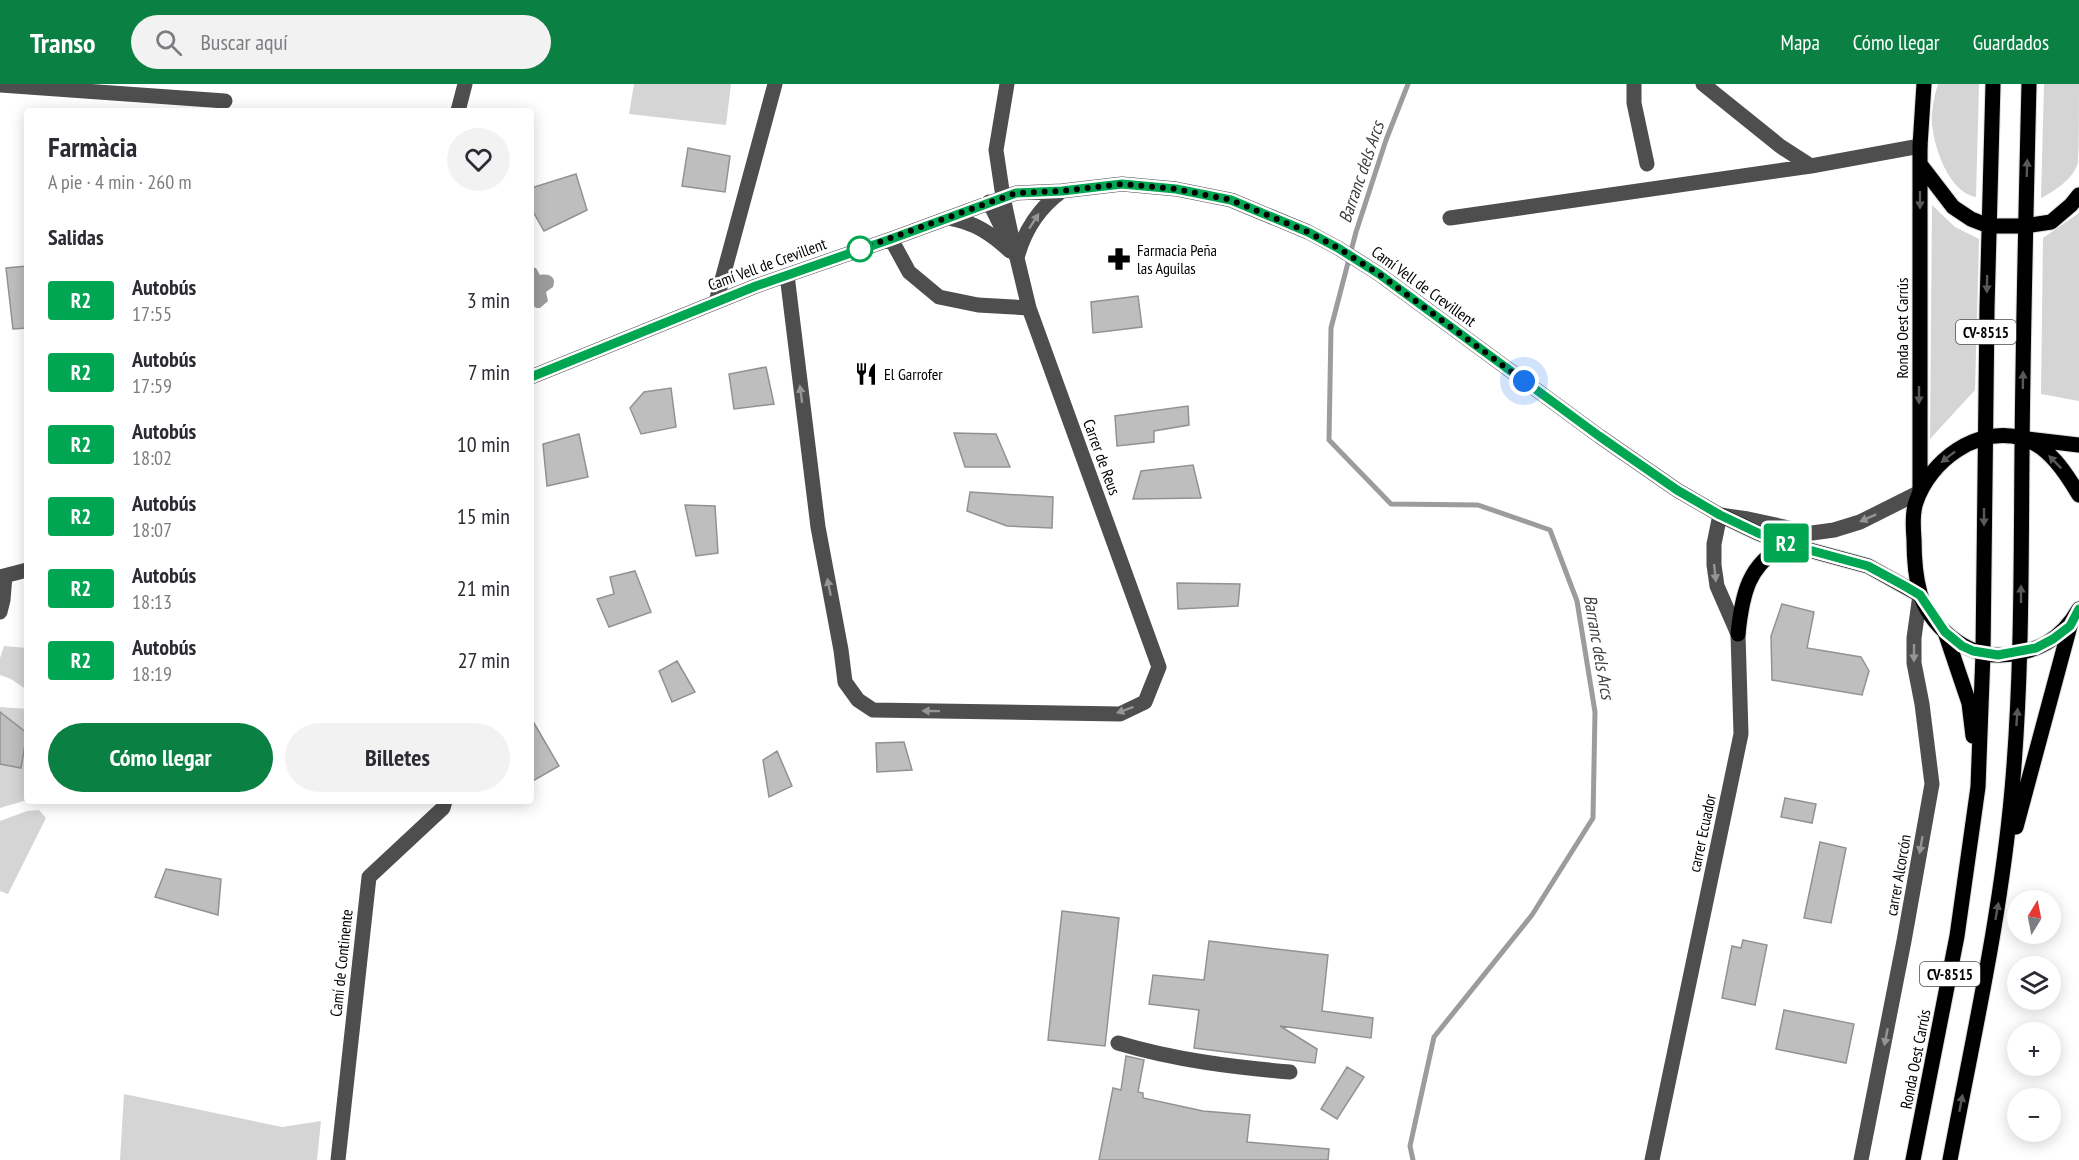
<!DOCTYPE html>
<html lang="es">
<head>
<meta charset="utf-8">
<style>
	:root { --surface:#fff; --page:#f2f2f3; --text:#2b2b33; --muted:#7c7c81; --accent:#0b8043 }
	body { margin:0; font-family:"PT Sans Narrow",sans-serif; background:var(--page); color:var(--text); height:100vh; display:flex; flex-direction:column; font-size:22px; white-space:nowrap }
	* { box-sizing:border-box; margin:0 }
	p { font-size:20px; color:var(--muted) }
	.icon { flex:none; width:33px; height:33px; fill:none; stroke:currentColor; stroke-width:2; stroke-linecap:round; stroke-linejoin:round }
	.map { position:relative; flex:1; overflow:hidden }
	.panel { position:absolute; left:24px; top:24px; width:510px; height:696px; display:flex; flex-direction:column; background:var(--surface); border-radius:6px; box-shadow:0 3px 15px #0003 }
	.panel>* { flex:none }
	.badge { padding:0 12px; border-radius:4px; font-size:21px; line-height:39px }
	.needle { width:39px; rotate:10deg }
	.fabs { position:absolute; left:2007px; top:806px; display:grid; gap:12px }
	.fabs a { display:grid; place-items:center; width:54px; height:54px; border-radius:50%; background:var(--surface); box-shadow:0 3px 15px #0003; font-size:30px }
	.you { position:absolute; width:30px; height:30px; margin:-15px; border:4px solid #fff; border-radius:50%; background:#1a73e8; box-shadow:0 0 0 9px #1a73e833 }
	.map>.badge { position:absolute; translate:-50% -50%; box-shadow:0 0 0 3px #fff }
	h2 { padding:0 24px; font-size:22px; line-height:54px }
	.round { display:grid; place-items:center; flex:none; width:63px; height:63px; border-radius:32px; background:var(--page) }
	.head { display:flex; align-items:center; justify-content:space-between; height:102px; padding:0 24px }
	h1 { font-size:28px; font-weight:700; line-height:45px }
	.action { display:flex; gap:12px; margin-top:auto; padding:12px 24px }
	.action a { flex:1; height:69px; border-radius:36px; background:var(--accent); color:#fff; font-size:24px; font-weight:700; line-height:69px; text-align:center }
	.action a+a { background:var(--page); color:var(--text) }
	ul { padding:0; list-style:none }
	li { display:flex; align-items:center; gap:18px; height:72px; padding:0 24px }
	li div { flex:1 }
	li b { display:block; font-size:22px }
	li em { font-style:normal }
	li .badge { min-width:66px; font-weight:700; text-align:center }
	header { display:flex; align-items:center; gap:36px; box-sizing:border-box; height:84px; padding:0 30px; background:var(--accent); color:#fff }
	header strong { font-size:28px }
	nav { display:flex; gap:33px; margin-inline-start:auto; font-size:21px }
	.search { width:420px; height:54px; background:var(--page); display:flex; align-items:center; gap:15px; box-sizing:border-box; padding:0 21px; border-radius:33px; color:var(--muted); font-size:22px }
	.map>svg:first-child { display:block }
</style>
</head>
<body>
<header>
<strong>Transo</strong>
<div class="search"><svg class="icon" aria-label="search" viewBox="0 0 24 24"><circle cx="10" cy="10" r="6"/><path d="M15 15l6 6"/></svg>Buscar aquí</div>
<nav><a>Mapa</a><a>Cómo llegar</a><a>Guardados</a></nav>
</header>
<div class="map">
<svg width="2079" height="1076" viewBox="0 0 2079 1076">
	<rect width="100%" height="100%" fill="#fff"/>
	<!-- green -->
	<path fill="#d5d5d5" d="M 634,0 L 731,0 L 726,41 L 629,30 Z
		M 1938,0 L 1979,0 L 1976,113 C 1949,108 1935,66 1932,41 C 1931,27 1934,13 1938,0 Z
		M 2044,0 L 2079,0 C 2079,17 2079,66 2078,79 C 2073,95 2055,107 2041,114 Z
		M 1932,121 L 1955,143 L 1979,155 L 1975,306 L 1930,355 Z
		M 2079,129 L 2079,317 L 2041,310 L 2043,154 Z
		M 4,562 L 27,564 L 27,606 L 11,595 L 0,591 L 0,574 Z
		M 0,623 L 27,625 L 27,716 L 0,724 Z
		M 39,726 L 46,734 L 8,810 L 0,807 L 0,737 L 27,727 Z
		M 124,1010 L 282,1043 L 321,1037 L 317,1076 L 120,1076 Z"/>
	<!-- water -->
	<path fill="#9c9c9c" d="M 531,183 L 536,184 L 540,191 C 549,189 557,193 553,203 L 546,208 L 548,217 L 540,224 L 536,224 L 531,219 Z"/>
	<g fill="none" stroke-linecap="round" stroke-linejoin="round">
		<!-- stream -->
		<path stroke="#9c9c9c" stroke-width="5" d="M 1408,0 L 1386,56 L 1356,148 L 1331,244 L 1329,356 L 1391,420 L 1478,421 L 1550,446 L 1577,517 L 1595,628 L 1593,734 L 1532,831 L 1434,953 L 1410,1062 L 1413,1076"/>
	</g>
	<!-- building -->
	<path fill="#bebebe" stroke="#929292" stroke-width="1.5" d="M 688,64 L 730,72 L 725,108 L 682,102 Z
		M 576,90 L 587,126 L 544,147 L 531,124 L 531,104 Z
		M 27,182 L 27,244 L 13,245 L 6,184 Z
		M 1138,212 L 1142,243 L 1093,249 L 1091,218 Z
		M 766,283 L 774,320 L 734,325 L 729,290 Z
		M 671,304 L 676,343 L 641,350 L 630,324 L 644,308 Z
		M 1188,322 L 1189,341 L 1154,347 L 1154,358 L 1117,362 L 1115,332 Z
		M 954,349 L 996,350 L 1010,383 L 965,383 Z
		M 579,350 L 588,393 L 547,402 L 543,360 Z
		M 1193,381 L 1201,414 L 1133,415 L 1141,387 Z
		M 970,408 L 1053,413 L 1052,444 L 1007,442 L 967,427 Z
		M 685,421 L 715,422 L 718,469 L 696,472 Z
		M 635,487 L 651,528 L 609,543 L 597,515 L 614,510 L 610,493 Z
		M 1177,499 L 1240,500 L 1238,522 L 1178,525 Z
		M 1782,520 L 1814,528 L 1807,564 L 1861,573 L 1869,587 L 1862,611 L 1772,596 L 1771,552 Z
		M 677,577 L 695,608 L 672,618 L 659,587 Z
		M 0,628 L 27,649 L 21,684 L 0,680 Z
		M 531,634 L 559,682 L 531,698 Z
		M 904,658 L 912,686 L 877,688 L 876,659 Z
		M 777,667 L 792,702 L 769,713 L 763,676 Z
		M 1785,714 L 1816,720 L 1812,739 L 1781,733 Z
		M 1820,758 L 1846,764 L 1831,839 L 1804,834 Z
		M 166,785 L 221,795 L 218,831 L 155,813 Z
		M 1062,827 L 1119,834 L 1105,962 L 1048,956 Z
		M 1743,856 L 1767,861 L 1755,921 L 1722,914 L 1732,862 L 1741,864 Z
		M 1209,857 L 1328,871 L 1322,927 L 1373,934 L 1371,954 L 1280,942 L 1317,965 L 1315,979 L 1194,964 L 1199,926 L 1149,920 L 1153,891 L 1204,896 Z
		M 1784,926 L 1854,940 L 1846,979 L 1776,965 Z
		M 1126,972 L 1144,976 L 1138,1008 L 1143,1009 L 1143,1014 L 1203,1027 L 1250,1031 L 1247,1058 L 1329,1065 L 1328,1076 L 1099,1076 L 1113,1004 L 1121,1006 Z
		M 1347,983 L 1364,993 L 1337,1035 L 1321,1025 Z"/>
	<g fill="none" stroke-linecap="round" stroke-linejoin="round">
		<!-- major casing -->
		<g stroke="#dbdbdb" stroke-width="17">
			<path id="major" d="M 1920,80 L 1953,123 L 1971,135 L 1989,142 L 2025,142 L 2051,138 L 2071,121 L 2079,111
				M 2028,355 L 2079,361
				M 1920,408 L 1920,62 L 1924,0
				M 2079,411 C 2066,389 2049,362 2022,354 C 1976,342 1930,377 1916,418 C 1912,429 1913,443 1914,455 C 1914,472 1915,491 1920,509 C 1929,541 1966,573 2001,571 C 2037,569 2061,556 2079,525
				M 1720,431 L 1758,449 L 1787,460 L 1868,482 L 1920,511
				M 1945,548 L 1969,619 L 1973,652
				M 1738,550 C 1742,511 1748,479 1787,460
				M 2016,743 L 2070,542
				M 1913,1076 L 1957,852 L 1978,703 L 1983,569 L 1987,224 L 1993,0
				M 1950,1076 C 1973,953 2001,831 2012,706 C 2022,594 2021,482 2022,370 C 2023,246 2026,123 2029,0"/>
		</g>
		<!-- minor -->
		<path stroke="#4e4e4e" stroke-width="15" d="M 1007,0 L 996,66 L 1003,113 L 1011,150
			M 1634,0 L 1634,19 L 1647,80
			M 1703,0 L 1780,62 L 1811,82
			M 0,1 L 225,17
			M 458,27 L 465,0
			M 949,134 C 974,138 992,150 1010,167
			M 1450,134 L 1811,82 L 1920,62
			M 891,155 L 909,188 L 939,213 L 978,221 L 1029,224
			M 1017,174 C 1024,147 1040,123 1062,107
			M 787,191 L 818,443 L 841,566 L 845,598 L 858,616 L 873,626 L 1120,630 L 1145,618 L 1159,583 L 1029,224 L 1017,174 L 989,118
			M 716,218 L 775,0
			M 531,293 L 756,202 L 891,155 L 1016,109 L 1062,107 L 1122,100 L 1176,105 L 1231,116 L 1308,148 L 1338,164 L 1379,190 L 1599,352 L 1677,406 L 1720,431 L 1748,435 L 1812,449 L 1834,446 L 1860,438 L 1920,408
			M 0,493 L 27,486
			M 0,528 L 3,516 L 5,492
			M 1118,959 C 1175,976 1232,983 1290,988
			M 338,1076 L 369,793 L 443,724 L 445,717
			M 1652,1076 L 1741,650 L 1738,550 L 1717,502 L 1714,481 L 1714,460 L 1720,431
			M 1861,1076 L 1904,857 L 1932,700 L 1922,620 L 1914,579 L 1914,554 L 1920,511"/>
		<!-- major -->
		<use href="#major" stroke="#000" stroke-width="15"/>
	</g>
	<!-- one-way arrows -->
	<defs><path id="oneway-solid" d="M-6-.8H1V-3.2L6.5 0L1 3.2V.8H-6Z" transform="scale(1.5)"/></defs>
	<g fill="#595959">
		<use href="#oneway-solid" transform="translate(2027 84) rotate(-88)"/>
		<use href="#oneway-solid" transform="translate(1920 116) rotate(90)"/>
		<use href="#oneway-solid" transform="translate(1987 200) rotate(91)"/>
		<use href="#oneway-solid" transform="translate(2023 296) rotate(-89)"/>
		<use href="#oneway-solid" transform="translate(1919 311) rotate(90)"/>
		<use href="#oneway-solid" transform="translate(1948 373) rotate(142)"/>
		<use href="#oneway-solid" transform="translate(2055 378) rotate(-135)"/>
		<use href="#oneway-solid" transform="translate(1984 433) rotate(90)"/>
		<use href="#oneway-solid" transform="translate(2021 510) rotate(-90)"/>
		<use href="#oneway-solid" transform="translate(2017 633) rotate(-86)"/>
		<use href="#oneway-solid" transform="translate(1997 827) rotate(-80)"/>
		<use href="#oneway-solid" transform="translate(1961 1019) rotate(-79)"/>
	</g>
	<g fill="#959595">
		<use href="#oneway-solid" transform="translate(1034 137) rotate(-57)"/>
		<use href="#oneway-solid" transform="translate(801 310) rotate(-97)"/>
		<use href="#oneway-solid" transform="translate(1868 434) rotate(156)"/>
		<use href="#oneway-solid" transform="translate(1715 489) rotate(84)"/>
		<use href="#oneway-solid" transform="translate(829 503) rotate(-101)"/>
		<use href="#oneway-solid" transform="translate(1914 569) rotate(90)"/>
		<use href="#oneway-solid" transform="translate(1125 626) rotate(160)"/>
		<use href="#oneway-solid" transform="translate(931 627) rotate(-179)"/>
		<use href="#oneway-solid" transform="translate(1921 761) rotate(100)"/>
		<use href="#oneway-solid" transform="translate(1886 953) rotate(101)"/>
	</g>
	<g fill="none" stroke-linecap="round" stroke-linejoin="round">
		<!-- line casing -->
		<g stroke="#fff" stroke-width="14">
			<path id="line" d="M 531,293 L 756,202 L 891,155 L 1016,109 L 1062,107 L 1122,100 L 1176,105 L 1231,116 L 1308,148 L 1338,164 L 1379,190 L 1599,352 L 1677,406 L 1720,431 L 1758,449 L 1787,460 L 1868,482 L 1903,501 L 1920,511 L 1945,548 L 1962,562 L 1973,567 L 1998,571 L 2036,564 L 2053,555 L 2070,542 L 2079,525"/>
		</g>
		<!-- line -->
		<use href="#line" stroke="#00a651" stroke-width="9"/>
		<!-- walk -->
		<path stroke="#000" stroke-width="6" stroke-dasharray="0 10.8" d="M 860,165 L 1016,109 L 1062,107 L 1122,100 L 1176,105 L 1231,116 L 1308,148 L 1338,164 L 1379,190 L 1524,297"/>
	</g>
	<!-- icons -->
	<defs>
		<g id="pharmacy-bare" transform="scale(1.8)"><path d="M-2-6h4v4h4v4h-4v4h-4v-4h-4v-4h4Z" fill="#000" stroke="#fff" stroke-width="2.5" paint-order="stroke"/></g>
		<g id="restaurant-bare" transform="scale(1.8)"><path d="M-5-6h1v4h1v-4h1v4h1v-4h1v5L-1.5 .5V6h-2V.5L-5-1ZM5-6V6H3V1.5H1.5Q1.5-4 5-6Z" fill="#000" stroke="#fff" stroke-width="2.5" paint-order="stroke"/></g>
	</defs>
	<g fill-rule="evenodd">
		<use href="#pharmacy-bare" x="1119" y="175"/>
		<use href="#restaurant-bare" x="866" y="290"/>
	</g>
	<!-- markers -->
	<circle fill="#fff" stroke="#00a651" stroke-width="3" cx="860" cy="165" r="12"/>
	<g text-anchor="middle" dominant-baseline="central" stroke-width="5" stroke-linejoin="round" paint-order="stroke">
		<!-- shield labels -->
		<g fill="#fff" stroke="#4c4c4c" stroke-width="1.5">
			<rect x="1956" y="236" width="60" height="24" rx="4.5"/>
			<rect x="1920" y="878" width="60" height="24" rx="4.5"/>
		</g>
		<g font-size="15" font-weight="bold" fill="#000">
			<text x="1986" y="248">CV-8515</text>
			<text x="1950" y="890">CV-8515</text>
		</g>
		<!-- poi labels -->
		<g font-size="16" fill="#000" stroke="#fff" text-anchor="start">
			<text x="1137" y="166">Farmacia Peña<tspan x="1137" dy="18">las Aguilas</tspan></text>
			<text x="884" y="290">El Garrofer</text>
		</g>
		<!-- street labels -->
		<g font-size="16" fill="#000" stroke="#fff">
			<text transform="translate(767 180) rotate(-20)">Camí Vell de Crevillent</text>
			<text transform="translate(1424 202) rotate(36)">Camí Vell de Crevillent</text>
			<text transform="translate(1902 244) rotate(-90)">Ronda Oest Carrús</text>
			<text transform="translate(1102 373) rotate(70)">Carrer de Reus</text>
			<text transform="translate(1702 749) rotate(-78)">carrer Ecuador</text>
			<text transform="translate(1898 791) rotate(-80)">carrer Alcorcón</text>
			<text transform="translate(341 879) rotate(-84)">Camí de Continente</text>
			<text transform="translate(1915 975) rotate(-79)">Ronda Oest Carrús</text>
		</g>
		<!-- water labels -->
		<g font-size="18" font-style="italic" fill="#3d3d3d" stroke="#fff">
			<text transform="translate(1361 88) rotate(-71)">Barranc dels Arcs</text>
			<text transform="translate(1599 563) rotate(80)">Barranc dels Arcs</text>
		</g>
	</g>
</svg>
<div class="fabs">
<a><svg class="needle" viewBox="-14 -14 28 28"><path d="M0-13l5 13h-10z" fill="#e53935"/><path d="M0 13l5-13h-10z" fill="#7c7c81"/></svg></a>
<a><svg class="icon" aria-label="layers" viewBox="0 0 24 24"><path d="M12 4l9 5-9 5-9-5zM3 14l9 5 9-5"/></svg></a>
<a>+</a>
<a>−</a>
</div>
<div class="you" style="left:1524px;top:297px"></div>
<b class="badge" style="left:1786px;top:459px;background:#00a651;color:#fff">R2</b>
<section class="panel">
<div class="head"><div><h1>Farmàcia</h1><p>A pie · 4 min · 260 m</p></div><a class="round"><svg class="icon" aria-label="heart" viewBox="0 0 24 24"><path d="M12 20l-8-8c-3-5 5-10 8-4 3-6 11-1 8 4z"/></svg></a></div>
<h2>Salidas</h2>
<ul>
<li><span class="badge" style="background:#00a651;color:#fff">R2</span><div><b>Autobús</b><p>17:55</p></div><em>3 min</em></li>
<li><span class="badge" style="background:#00a651;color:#fff">R2</span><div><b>Autobús</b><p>17:59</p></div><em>7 min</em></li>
<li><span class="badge" style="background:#00a651;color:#fff">R2</span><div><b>Autobús</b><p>18:02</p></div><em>10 min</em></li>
<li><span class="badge" style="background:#00a651;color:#fff">R2</span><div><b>Autobús</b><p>18:07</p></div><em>15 min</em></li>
<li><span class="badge" style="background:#00a651;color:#fff">R2</span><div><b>Autobús</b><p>18:13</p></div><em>21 min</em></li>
<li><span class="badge" style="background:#00a651;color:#fff">R2</span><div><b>Autobús</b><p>18:19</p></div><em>27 min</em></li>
</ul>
<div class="action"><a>Cómo llegar</a><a>Billetes</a></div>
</section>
</div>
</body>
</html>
